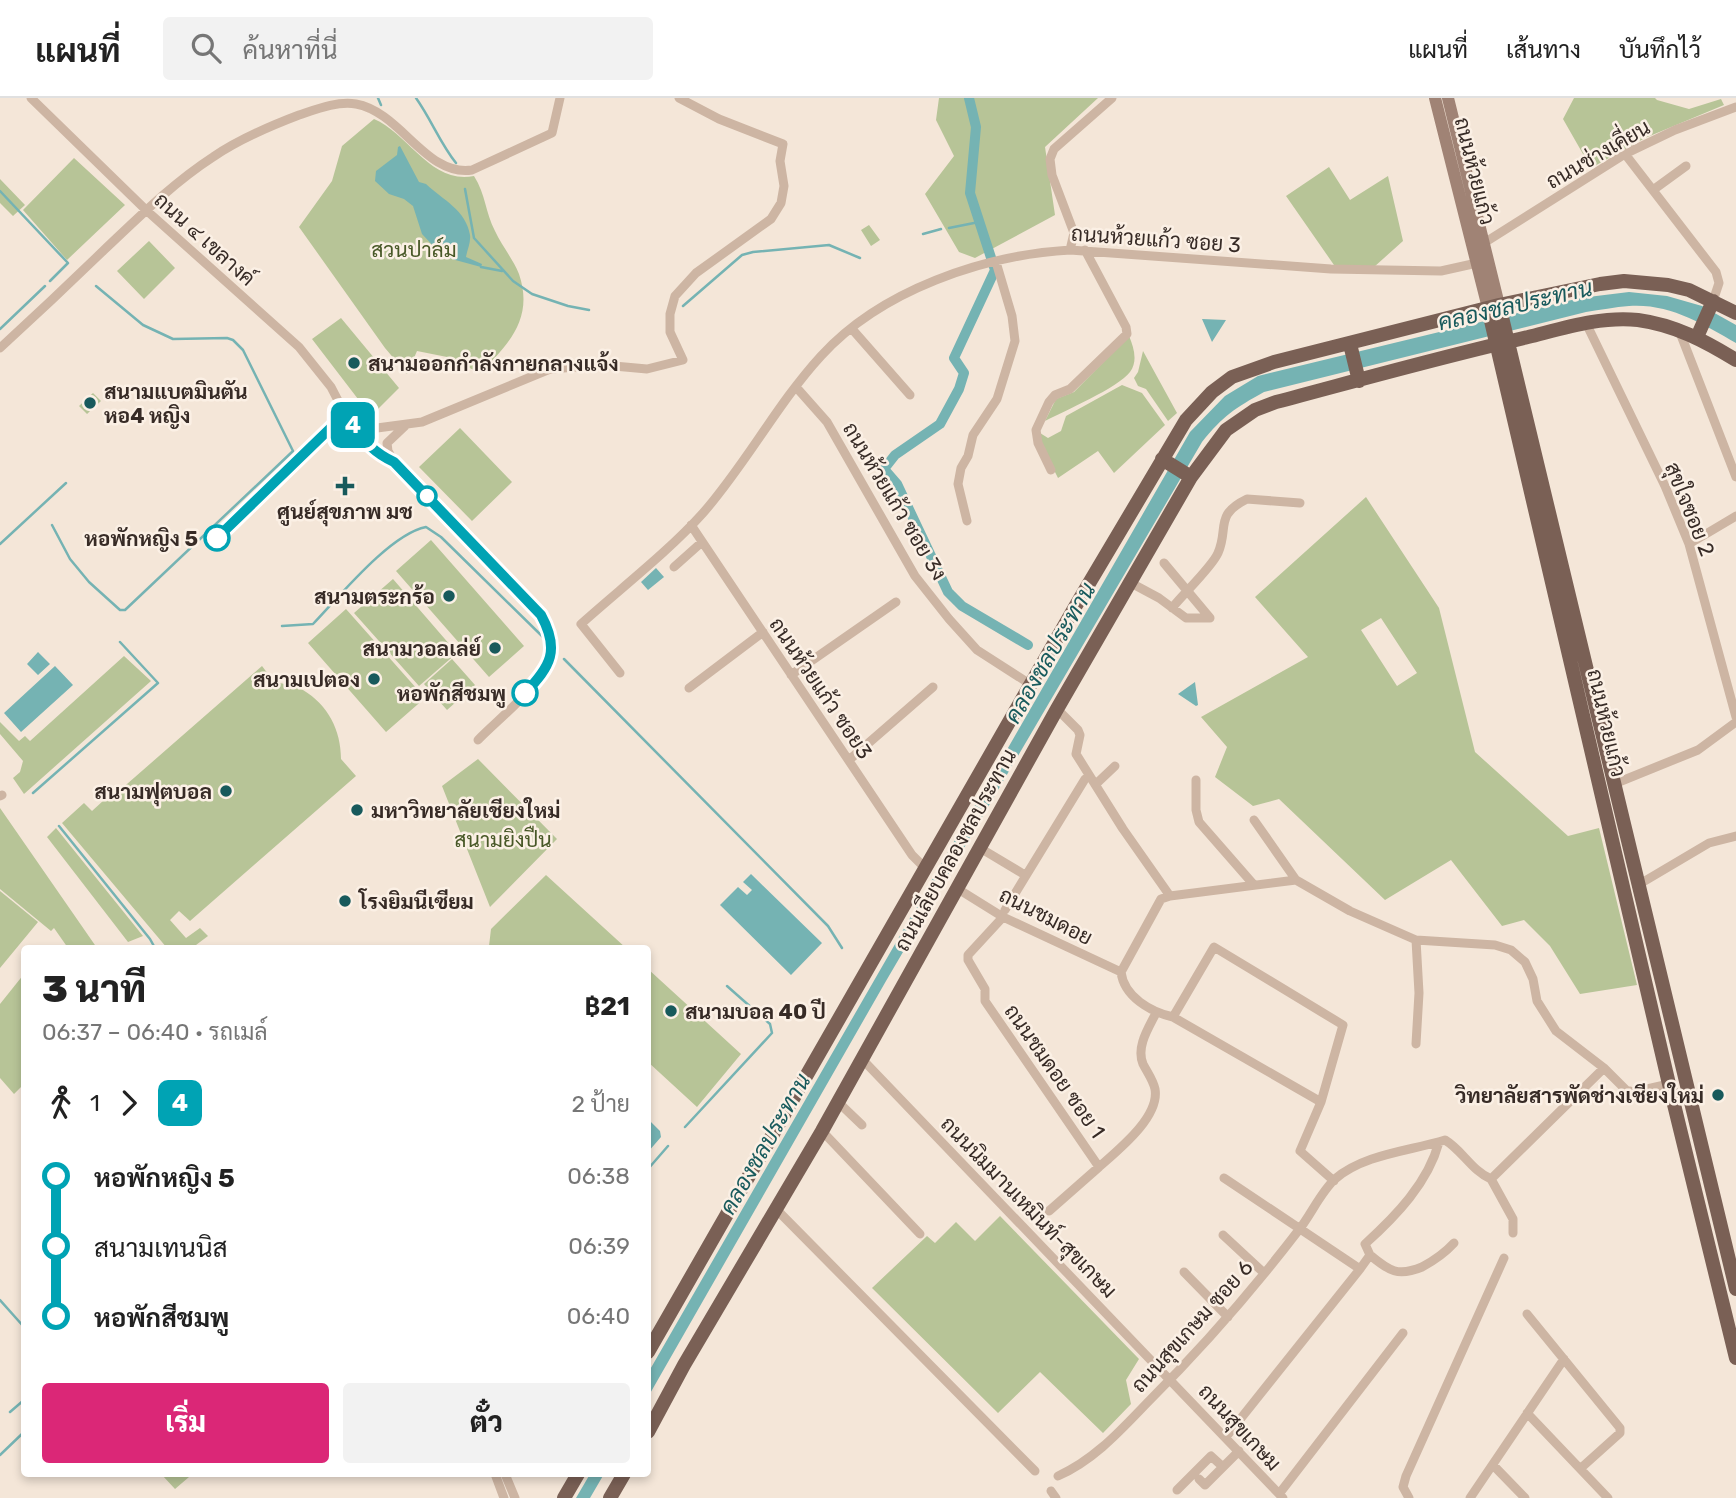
<!DOCTYPE html>
<html lang="th">
<head>
<meta charset="utf-8">
<style>
	:root { --surface:#fff; --page:#f2f2f2; --text:#222; --muted:#767676; --line:#e0e0e0; --accent:#db2777 }
	body { margin:0; font-family:Rubik,Sarabun,sans-serif; background:var(--page); color:var(--text); height:100vh; display:flex; flex-direction:column; font-size:26px; white-space:nowrap }
	* { box-sizing:border-box; margin:0 }
	p { font-size:23px; color:var(--muted) }
	.icon { flex:none; width:38px; height:38px; fill:none; stroke:currentColor; stroke-width:2; stroke-linecap:round; stroke-linejoin:round }
	.map { position:relative; flex:1; overflow:hidden }
	.sheet { position:absolute; left:21px; top:847px; width:630px; height:532px; display:flex; flex-direction:column; background:var(--surface); border-radius:7px; box-shadow:0 4px 10px #0003 }
	.sheet>* { flex:none }
	.badge { padding:0 14px; border-radius:10px; font-size:24px; line-height:46px }
	.map>.badge { position:absolute; translate:-50% -50%; box-shadow:0 0 0 4px #fff }
	.legs { display:flex; align-items:center; gap:10px; height:77px; padding:0 21px; font-size:23px }
	.legs p { margin-inline-start:auto }
	.summary { display:flex; align-items:center; justify-content:space-between; height:119px; padding:0 21px }
	h1 { font-size:38px; font-weight:800; line-height:52px }
	.action { display:flex; gap:14px; margin-top:auto; padding:14px 21px }
	.action a { flex:1; height:80px; border-radius:7px; background:var(--accent); color:#fff; font-size:28px; font-weight:800; line-height:80px; text-align:center }
	.action a+a { background:var(--page); color:var(--text) }
	ul { padding:0 21px; list-style:none }
	li { display:flex; align-items:center; gap:24px; height:70px; font-size:26px }
	li i { display:grid; place-items:center; width:10px; height:100%; margin:0 9px; background:currentColor }
	li i::after { content:''; width:18px; height:18px; margin:-9px; border:5px solid; border-radius:50%; background:var(--surface) }
	li p { margin-inline-start:auto }
	li:first-child i { background:linear-gradient(#0000 50%,currentColor 0) }
	li:last-child i { background:linear-gradient(currentColor 50%,#0000 0) }
	header { display:flex; align-items:center; gap:42px; box-sizing:border-box; height:98px; padding:0 35px; background:var(--surface); border-bottom:2px solid var(--line) }
	header strong { font-size:33px }
	nav { display:flex; gap:38px; margin-inline-start:auto; font-size:24px }
	.search { width:490px; height:63px; background:var(--page); display:flex; align-items:center; gap:18px; box-sizing:border-box; padding:0 24px; border-radius:7px; color:var(--muted); font-size:26px }
	.map>svg:first-child { display:block }
</style>
</head>
<body>
<header>
<strong>แผนที่</strong>
<div class="search"><svg class="icon" aria-label="search" viewBox="0 0 24 24"><circle cx="10" cy="10" r="6"/><path d="M15 15l6 6"/></svg>ค้นหาที่นี่</div>
<nav><a>แผนที่</a><a>เส้นทาง</a><a>บันทึกไว้</a></nav>
</header>
<div class="map">
<svg width="1736" height="1400" viewBox="0 0 1736 1400">
	<rect width="100%" height="100%" fill="#f4e6d8"/>
	<!-- green -->
	<path fill="#b7c497" fill-rule="evenodd" d="M 939,0 L 1098,0 L 1045,49 L 1055,117 L 975,160 L 959,154 L 925,96 L 954,58 L 936,22 Z
		M 1574,0 L 1655,0 L 1657,2 L 1689,11 L 1721,1 L 1724,7 L 1645,40 L 1591,70 L 1563,21 Z
		M 374,21 C 408,35 431,87 474,78 C 486,97 485,114 495,133 C 502,148 513,161 519,176 C 534,220 509,246 480,275 L 447,259 L 417,253 L 407,276 L 385,250 L 299,129 L 332,83 L 342,48 Z
		M 74,60 L 125,107 L 67,162 L 23,112 Z
		M 1329,69 L 1350,102 L 1388,78 L 1403,143 L 1374,169 L 1334,167 L 1286,98 Z
		M 0,81 L 25,107 L 13,118 L 0,105 Z
		M 869,127 L 880,142 L 871,148 L 861,132 Z
		M 149,143 L 175,170 L 144,201 L 117,173 Z
		M 341,220 L 399,290 L 371,318 L 312,241 Z
		M 1129,238 C 1134,250 1138,263 1130,274 C 1118,290 1064,313 1045,323 L 1056,301 L 1074,294 Z
		M 1143,253 L 1177,315 L 1168,323 L 1146,291 L 1138,288 L 1134,280 L 1138,274 Z
		M 1122,287 L 1142,295 L 1165,327 L 1114,375 L 1098,353 L 1058,380 L 1040,344 L 1040,335 L 1048,340 L 1061,333 L 1066,318 Z
		M 93,295 L 101,303 L 87,316 L 79,308 Z
		M 460,330 L 512,384 L 472,423 L 419,369 Z
		M 1366,399 L 1439,510 L 1475,654 L 1568,738 L 1599,730 L 1637,887 L 1580,896 L 1550,848 L 1524,822 L 1502,828 L 1451,762 L 1385,802 L 1279,701 L 1253,708 L 1215,679 L 1227,649 L 1201,619 L 1308,559 L 1255,499 ZM 1381,520 L 1417,575 L 1397,588 L 1361,532 Z
		M 431,442 L 524,548 L 489,579 L 396,473 Z
		M 393,481 L 457,555 L 419,588 L 354,515 Z
		M 346,511 L 425,600 L 386,634 L 308,545 Z
		M 124,558 L 151,583 L 24,696 L 13,680 L 20,674 L 23,663 L 0,636 L 0,624 L 19,643 L 25,638 L 30,643 Z
		M 452,561 L 475,587 L 447,612 L 424,586 Z
		M 262,568 C 266,573 271,581 277,584 C 285,587 295,587 303,592 C 328,607 341,632 341,661 L 356,678 L 190,823 L 179,813 L 170,822 L 186,840 L 200,830 L 208,838 L 192,850 L 167,850 L 62,725 L 84,705 L 92,713 L 116,691 L 119,693 Z
		M 478,661 L 557,741 L 490,809 L 442,688 Z
		M 0,710 L 97,850 L 68,850 L 54,830 L 51,833 L 0,791 Z
		M 56,730 L 143,838 L 128,844 L 47,739 Z
		M 546,777 L 626,850 L 492,850 L 489,848 L 491,831 Z
		M 0,793 L 38,824 L 0,870 Z
		M 648,871 L 741,956 L 697,1009 L 648,964 Z
		M 24,876 L 24,986 L 14,996 L 0,980 L 0,906 Z
		M 1000,1118 L 1139,1261 L 1126,1282 L 1131,1306 L 1103,1335 L 1040,1274 L 998,1315 L 872,1190 L 927,1138 L 935,1145 L 956,1124 L 975,1143 Z
		M 164,1376 L 186,1376 L 189,1379 L 175,1391 L 162,1377 Z"/>
	<!-- water -->
	<path fill="#75b3b3" d="M 400,48 L 419,84 L 426,86 C 443,102 466,112 470,137 C 471,145 467,152 466,159 L 482,166 L 481,169 L 448,160 L 439,154 L 422,136 L 413,108 L 404,101 L 389,96 L 375,83 L 376,73 L 397,57 L 398,49 Z
		M 1629,194 L 1667,198 L 1702,208 L 1736,227 L 1736,245 C 1703,226 1669,205 1629,208 C 1615,209 1600,212 1586,214 L 1264,294 C 1235,310 1223,318 1202,344 L 886,883 L 648,1299 L 648,1275 L 1190,334 L 1225,298 L 1258,278 L 1580,200 Z
		M 1202,221 L 1226,222 L 1212,244 Z
		M 656,470 L 664,479 L 648,492 L 641,484 Z
		M 38,554 L 50,566 L 38,577 L 27,566 Z
		M 55,568 L 73,587 L 21,634 L 4,615 Z
		M 1195,584 L 1198,607 L 1196,608 L 1178,596 Z
		M 751,776 L 822,845 L 791,877 L 720,807 L 738,789 L 747,797 L 752,792 L 743,784 Z
		M 648,1021 L 660,1033 L 661,1039 L 648,1054 Z
		M 590,1376 L 604,1376 L 590,1400 L 576,1400 Z"/>
	<g fill="none" stroke-linecap="round" stroke-linejoin="round">
		<!-- stream -->
		<path stroke="#75b3b3" stroke-width="2.5" d="M 378,0 L 381,7
			M 416,0 C 431,21 440,45 456,65
			M 465,91 L 474,140 L 513,183 L 532,196 L 568,208 L 589,212
			M 0,93 L 68,165 L 50,183
			M 949,130 L 979,124
			M 923,136 L 941,131
			M 481,169 L 502,173
			M 683,208 L 742,157 L 753,154 L 829,147 L 860,160
			M 0,231 L 45,188
			M 52,427 L 70,461 L 89,484 L 120,512 L 125,512 L 293,353 L 243,252 L 233,242 L 227,240 L 173,241 L 143,227 L 96,188
			M 0,446 L 66,385
			M 282,528 L 313,526 C 339,499 390,436 426,429 L 441,439 L 544,540
			M 564,561 L 828,828 L 842,850
			M 33,695 L 158,585 L 120,544
			M 59,728 L 150,841 L 155,850
			M 685,1029 L 772,935 L 770,926 L 727,888
			M 648,1071 L 668,1048
			M 0,1202 L 24,1229
			M 10,1314 L 24,1302
			M 0,1357 L 24,1334"/>
		<!-- canal -->
		<path stroke="#75b3b3" stroke-width="10" d="M 969,0 L 976,29 L 970,95 L 995,172 L 954,260 L 964,275 L 959,291 L 940,326 L 895,357 L 884,371 L 897,386 L 948,494 L 962,508 L 1028,547"/>
		<!-- minor -->
		<path stroke="#cdb5a3" stroke-width="9" d="M 31,0 L 146,112 L 299,249 L 331,289 L 345,316 L 350,321 L 372,330
			M 1625,56 L 1716,174 L 1719,185 L 1713,203
			M 1653,92 L 1686,68
			M 1484,145 L 1625,56 L 1675,32 L 1736,9
			M 1070,152 L 1074,135 L 1052,77 L 1050,61 L 1054,51 L 1112,0
			M 1586,225 L 1665,388 L 1689,446 L 1736,619
			M 852,231 L 910,297
			M 1679,232 L 1736,379
			M 0,250 C 35,218 70,185 104,152 C 139,119 173,85 213,59 C 239,41 270,28 299,17 C 317,11 337,3 356,6 C 401,14 426,79 472,72 L 552,35 L 560,0
			M 796,289 L 827,324 L 915,478 L 949,521 L 977,552 L 1030,586
			M 350,321 C 361,342 372,355 394,364
			M 405,328 L 387,345 L 388,353 L 394,364 L 541,517 C 547,528 554,540 552,553 C 547,584 499,620 478,642
			M 377,330 L 422,324 L 550,271 L 603,267 L 647,271 L 683,262 L 670,234 L 670,216 L 675,198 L 696,175 L 771,121 L 781,105 L 784,88 L 780,63 L 783,46 L 719,21 L 679,0
			M 1051,372 L 1038,345 L 1036,332 L 1049,304 L 1055,297 L 1070,291 L 1127,236 L 1126,229 L 1085,152
			M 967,423 L 958,386 L 961,370 L 968,358 L 973,337 L 997,301 L 1015,243 L 1012,218 L 996,164
			M 691,427 L 912,757 L 925,770
			M 1689,446 L 1736,418
			M 1164,465 L 1210,520
			M 674,469 L 702,444
			M 1131,485 L 1159,500 L 1186,520 L 1210,520
			M 1172,510 C 1183,496 1212,469 1218,455 C 1229,430 1214,417 1247,401 L 1300,405
			M 620,575 L 581,526 C 620,491 669,453 703,415 C 746,366 777,306 821,258 C 881,192 984,157 1070,152 L 1331,171 L 1441,173 L 1477,165
			M 791,577 L 896,504
			M 689,590 L 763,534
			M 1057,611 L 1078,632 L 1080,637 L 1076,656 L 1123,731 L 1170,798
			M 849,662 L 933,589
			M 1196,682 L 1196,712 L 1199,724 L 1254,787
			M 1096,686 L 1115,668
			M 1614,686 L 1698,652 L 1736,624
			M 0,698 L 2,697
			M 1254,722 L 1296,782
			M 980,750 L 1025,777
			M 1638,787 L 1709,745 L 1736,738
			M 958,791 L 1003,819 L 1121,874
			M 1005,812 L 1085,681
			M 1003,819 L 968,857 L 968,862 L 985,891 L 985,903 L 1099,1069 C 1118,1052 1160,1019 1155,991 C 1153,982 1147,974 1143,966 C 1136,949 1148,931 1156,915
			M 1416,842 L 1419,895 L 1416,946
			M 1173,919 L 1321,1004 L 1343,927 L 1214,849 L 1173,919 C 1151,914 1124,899 1121,874 L 1161,801 L 1170,798 L 1296,782 L 1350,813 L 1416,842 L 1495,847 L 1511,852 L 1525,864 L 1533,881 L 1537,903 L 1556,933 L 1604,970 L 1626,992 L 1634,994 L 1669,986
			M 862,961 L 1283,1400
			M 838,1004 L 862,1027
			M 1321,1004 L 1300,1053 L 1334,1083
			M 822,1033 L 920,1136
			M 1224,1080 L 1360,1171
			M 1491,1081 L 1513,1121 L 1513,1135
			M 776,1111 L 1035,1373
			M 1049,1113 L 1099,1069
			M 1223,1137 L 1264,1175
			M 1370,1157 C 1389,1173 1398,1179 1422,1169 C 1435,1162 1444,1156 1454,1145
			M 1184,1174 L 1228,1219
			M 1527,1216 L 1620,1330 L 1620,1335 L 1581,1370
			M 1527,1315 L 1608,1400
			M 1226,1339 L 1360,1171 L 1370,1157 L 1365,1146 C 1396,1118 1428,1085 1439,1044
			M 1493,1367 L 1525,1400
			M 495,1376 L 504,1400
			M 505,1376 L 515,1400
			M 1058,1378 C 1094,1362 1120,1333 1147,1305 C 1201,1251 1252,1193 1298,1133 C 1311,1117 1320,1095 1335,1081 C 1364,1056 1410,1053 1445,1042 C 1462,1052 1472,1073 1491,1081 L 1604,970
			M 1199,1381 L 1205,1387 L 1239,1353
			M 1177,1392 L 1211,1358 L 1223,1369
			M 1051,1393 L 1056,1400
			M 1279,1396 L 1403,1235
			M 1409,1400 L 1403,1389 L 1406,1378 L 1504,1160
			M 1470,1400 L 1564,1261"/>
		<!-- secondary -->
		<path stroke="#a08375" stroke-width="12" d="M 1435,0 L 1488,210
			M 1448,0 L 1499,207"/>
		<!-- primary -->
		<path stroke="#7a6055" stroke-width="14" d="M 1499,207 L 1736,1191
			M 1488,210 L 1669,986 L 1736,1260
			M 1697,239 L 1713,203
			M 1350,246 L 1359,283
			M 1162,361 L 1191,379
			M 648,1254 L 1075,509 L 1186,322 L 1212,294 L 1232,279 L 1274,264 L 1499,207 L 1600,186 L 1624,183 L 1668,187 L 1689,192 L 1736,215
			M 648,1334 L 684,1267 L 822,1033 L 1057,611 L 1191,379 L 1226,332 L 1255,312 L 1276,304 C 1359,282 1444,258 1528,239 C 1564,230 1601,218 1638,222 C 1675,227 1705,243 1736,262
			M 564,1400 L 578,1376
			M 610,1400 L 624,1376"/>
	</g>
	<g fill="none" stroke-linecap="round" stroke-linejoin="round">
		<!-- line-1 casing -->
		<g stroke="#fff" stroke-width="16">
			<path id="line-1" d="M 217,440 L 345,316 C 364,338 365,350 394,364 L 541,517 C 560,552 551,568 525,595"/>
		</g>
		<!-- line-1 -->
		<use href="#line-1" stroke="#00a3b4" stroke-width="10"/>
	</g>
	<!-- markers -->
	<g fill="#185a5c" stroke="#fbf0e5" stroke-width="2.5">
		<circle cx="354" cy="265" r="7"/>
		<circle cx="90" cy="305" r="7"/>
		<path d="M341.5 377.5h7v7h7v7h-7v7h-7v-7h-7v-7h7z"/>
		<circle cx="449" cy="498" r="7"/>
		<circle cx="495" cy="550" r="7"/>
		<circle cx="374" cy="581" r="7"/>
		<circle cx="226" cy="693" r="7"/>
		<circle cx="357" cy="712" r="7"/>
		<circle cx="345" cy="803" r="7"/>
		<circle cx="671" cy="913" r="7"/>
		<circle cx="1718" cy="997" r="7"/>
	</g>
	<g fill="#fff" stroke="#00a3b4" stroke-width="3.5">
		<circle cx="427" cy="398" r="9"/>
		<circle cx="217" cy="440" r="12"/>
		<circle cx="525" cy="595" r="12"/>
	</g>
	<g text-anchor="middle" dominant-baseline="central" stroke-width="5" stroke-linejoin="round" paint-order="stroke">
		<!-- street labels -->
		<g font-size="21" fill="#372b26" stroke="#fbf0e5">
			<text transform="translate(1598 56) rotate(-30)">ถนนช่างเคี่ยน</text>
			<text transform="translate(1475 73) rotate(76)">ถนนห้วยแก้ว</text>
			<text transform="translate(205 141) rotate(42)">ถนน ๔ เขลางค์</text>
			<text transform="translate(1156 141) rotate(4)">ถนนห้วยแก้ว ซอย 3</text>
			<text transform="translate(895 403) rotate(59)">ถนนห้วยแก้ว ซอย 3ง</text>
			<text transform="translate(1690 411) rotate(68)">สุขใจซอย 2</text>
			<text transform="translate(821 590) rotate(56)">ถนนห้วยแก้ว ซอย3</text>
			<text transform="translate(1607 625) rotate(77)">ถนนห้วยแก้ว</text>
			<text transform="translate(955 752) rotate(-61)">ถนนเลียบคลองชลประทาน</text>
			<text transform="translate(1046 818) rotate(27)">ถนนชมดอย</text>
			<text transform="translate(1055 973) rotate(55)">ถนนชมดอย ซอย 1</text>
			<text transform="translate(1029 1109) rotate(46)">ถนนนิมมานเหมินท์-สุขเกษม</text>
			<text transform="translate(1192 1228) rotate(-48)">ถนนสุขเกษม ซอย 6</text>
			<text transform="translate(1240 1329) rotate(47)">ถนนสุขเกษม</text>
		</g>
		<!-- park labels -->
		<g font-size="21" fill="#485827" stroke="#fbf0e5">
			<text x="414" y="151">สวนปาล์ม</text>
			<text x="503" y="741">สนามยิงปืน</text>
		</g>
		<!-- poi labels -->
		<g font-size="21" font-weight="bold" fill="#372b26" stroke="#fbf0e5" text-anchor="start">
			<text x="368" y="265">สนามออกกำลังกายกลางแจ้ง</text>
			<text x="104" y="293">สนามแบตมินตัน<tspan x="104" dy="24">หอ4 หญิง</tspan></text>
			<text x="345" y="413" text-anchor="middle">ศูนย์สุขภาพ มช</text>
			<text x="435" y="498" text-anchor="end">สนามตระกร้อ</text>
			<text x="481" y="550" text-anchor="end">สนามวอลเล่ย์</text>
			<text x="360" y="581" text-anchor="end">สนามเปตอง</text>
			<text x="212" y="693" text-anchor="end">สนามฟุตบอล</text>
			<text x="371" y="712">มหาวิทยาลัยเชียงใหม่</text>
			<text x="359" y="803">โรงยิมนีเซียม</text>
			<text x="685" y="913">สนามบอล 40 ปี</text>
			<text x="1704" y="997" text-anchor="end">วิทยาลัยสารพัดช่างเชียงใหม่</text>
		</g>
		<!-- stop labels -->
		<g font-size="21" font-weight="bold" fill="#372b26" stroke="#fbf0e5" text-anchor="end">
			<text x="198" y="440">หอพักหญิง 5</text>
			<text x="506" y="595">หอพักสีชมพู</text>
		</g>
		<!-- water labels -->
		<g font-size="23" font-style="italic" fill="#185a5c" stroke="#fbf0e5">
			<text transform="translate(1515 207) rotate(-13)">คลองชลประทาน</text>
			<text transform="translate(1050 555) rotate(-60)">คลองชลประทาน</text>
			<text transform="translate(765 1046) rotate(-60)">คลองชลประทาน</text>
		</g>
	</g>
</svg>
<b class="badge" style="left:353px;top:327px;background:#00a3b4;color:#fff">4</b>
<section class="sheet">
<div class="summary"><div><h1>3 นาที</h1><p>06:37 – 06:40 · รถเมล์</p></div><b>฿21</b></div>
<div class="legs"><svg class="icon" aria-label="walk" viewBox="0 0 24 24"><circle cx="13" cy="4" r="2"/><path d="M13 8l-2 6 4 7M11 14l-3 7M7 12l3-4h3l4 4"/></svg>1<svg class="icon" aria-label="forward" viewBox="0 0 24 24"><path d="M9 5l7 7-7 7"/></svg><b class="badge" style="background:#00a3b4;color:#fff">4</b><p>2 ป้าย</p></div>
<ul>
<li><i style="color:#00a3b4"></i><b>หอพักหญิง 5</b><p>06:38</p></li>
<li><i style="color:#00a3b4"></i><span>สนามเทนนิส</span><p>06:39</p></li>
<li><i style="color:#00a3b4"></i><b>หอพักสีชมพู</b><p>06:40</p></li>
</ul>
<div class="action"><a>เริ่ม</a><a>ตั๋ว</a></div>
</section>
</div>
</body>
</html>
